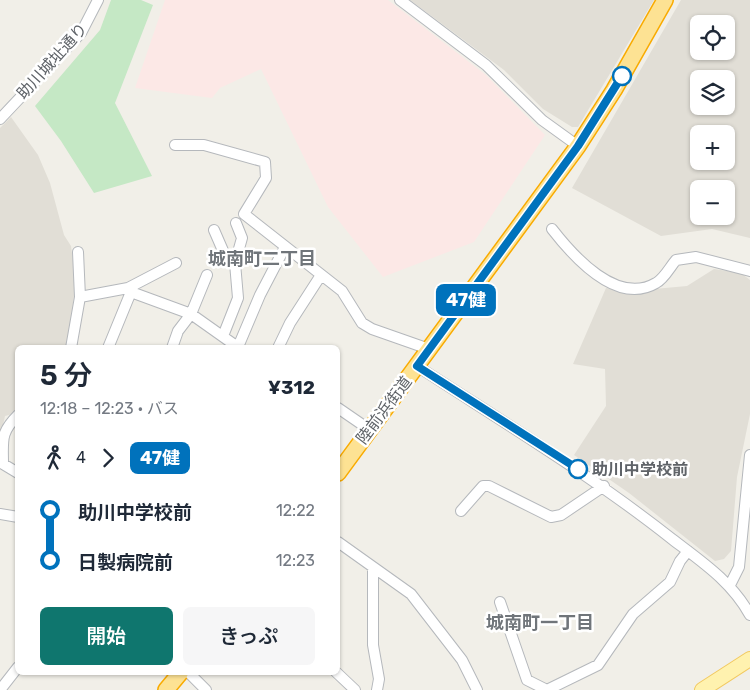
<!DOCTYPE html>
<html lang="ja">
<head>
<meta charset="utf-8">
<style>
	:root { --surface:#fff; --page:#f6f6f7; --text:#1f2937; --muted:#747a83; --accent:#0f766e }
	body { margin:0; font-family:Rubik,"Noto Sans JP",sans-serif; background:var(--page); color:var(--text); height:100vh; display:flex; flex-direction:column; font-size:19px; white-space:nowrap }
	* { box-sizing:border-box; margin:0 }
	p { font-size:16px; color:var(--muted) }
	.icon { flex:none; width:28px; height:28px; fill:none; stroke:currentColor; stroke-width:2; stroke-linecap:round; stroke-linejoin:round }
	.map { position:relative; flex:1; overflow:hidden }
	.details { position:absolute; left:15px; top:345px; width:325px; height:330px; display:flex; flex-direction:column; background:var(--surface); border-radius:8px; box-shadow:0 1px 4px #0004 }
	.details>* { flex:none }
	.badge { padding:0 10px; border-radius:8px; font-size:18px; line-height:32px }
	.tools { position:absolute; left:690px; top:15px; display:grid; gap:10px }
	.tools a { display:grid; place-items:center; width:45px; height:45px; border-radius:8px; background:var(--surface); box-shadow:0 1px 4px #0004; font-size:25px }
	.map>.badge { position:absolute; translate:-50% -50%; box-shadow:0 0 0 2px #fff }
	.legs { display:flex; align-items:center; gap:8px; height:55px; padding:0 25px; font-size:16px }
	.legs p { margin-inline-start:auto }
	.overview { display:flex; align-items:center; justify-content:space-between; height:85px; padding:0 25px }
	h1 { font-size:28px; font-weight:600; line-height:38px }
	.primary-button { display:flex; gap:10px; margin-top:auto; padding:10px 25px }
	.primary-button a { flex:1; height:58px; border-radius:8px; background:var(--accent); color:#fff; font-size:20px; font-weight:600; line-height:58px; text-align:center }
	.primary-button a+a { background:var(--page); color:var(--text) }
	ul { padding:0 25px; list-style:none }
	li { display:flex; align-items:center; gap:18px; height:50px; font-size:19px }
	li i { display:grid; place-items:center; width:8px; height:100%; margin:0 6px; background:currentColor }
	li i::after { content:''; width:12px; height:12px; margin:-6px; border:4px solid; border-radius:50%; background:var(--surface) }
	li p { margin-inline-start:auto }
	li:first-child i { background:linear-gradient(#0000 50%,currentColor 0) }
	li:last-child i { background:linear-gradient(currentColor 50%,#0000 0) }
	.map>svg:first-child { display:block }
</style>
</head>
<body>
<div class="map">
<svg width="750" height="690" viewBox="0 0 750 690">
	<rect width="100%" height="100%" fill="#f1efe8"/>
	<!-- education -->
	<path fill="#e1ded6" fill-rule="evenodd" d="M 410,0 L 654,0 L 578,127 L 572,127 L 543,109 L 504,70 Z
		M 681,0 L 750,0 L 750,238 L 712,229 L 661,236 L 572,188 ZM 699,24 L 726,24 L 726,51 L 699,51 ZM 699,79 L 726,79 L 726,106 L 699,106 ZM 699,134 L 726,134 L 726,161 L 699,161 ZM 699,189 L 726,189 L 726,216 L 699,216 Z
		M 11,117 L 38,155 L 50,183 L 64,235 L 71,246 L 76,282 L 68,339 L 65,347 L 18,348 L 17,413 L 5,416 L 0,439 L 0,128 Z
		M 714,269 L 741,273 L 750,280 L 750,414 L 737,477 L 731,551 L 724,559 L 715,561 L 629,493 L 574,455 L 606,406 L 605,369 L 573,364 L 606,288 L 632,291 L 687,286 Z"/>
	<!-- medical -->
	<path fill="#fce8e6" d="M 165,0 L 388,0 L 486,75 L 545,135 L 474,242 L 383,277 L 328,207 L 261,69 L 220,88 L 212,98 L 135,88 Z"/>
	<!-- green -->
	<path fill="#c5e8c5" d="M 111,0 L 141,0 L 153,5 L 115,103 L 152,176 L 94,193 L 61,141 L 35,106 L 100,30 Z"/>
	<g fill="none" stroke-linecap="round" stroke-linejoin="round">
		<!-- minor casing -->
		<g stroke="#b5b8bc" stroke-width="12">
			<path id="minor" d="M 400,0 L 486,65 L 542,120 L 578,146
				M 0,119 L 81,33 L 98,0
				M 175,145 L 204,145 L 265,162 L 266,178 L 244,214 L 342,291 L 362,323 L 372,329 L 429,349
				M 552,229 C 573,256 617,306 656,283 C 664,279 670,267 676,260 L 696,257 L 750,271
				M 214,230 L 224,253 L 235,263
				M 207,275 L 191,314 L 239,348
				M 131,292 L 191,314 L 178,331 L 172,348
				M 80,297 L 128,288 L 176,263
				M 223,336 L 238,298 L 235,263 L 242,238 L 236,223
				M 238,347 L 260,295 L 285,247
				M 71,348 L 80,297 L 78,252
				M 108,348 L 133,287
				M 278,348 L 290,323 L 321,275
				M 417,366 C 503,422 591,475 672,539 C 702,562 731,581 750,615
				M 338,408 L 370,430
				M 18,415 C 0,433 3,440 3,464 L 18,473
				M 461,511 L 483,486 L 489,486 L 551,517 L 561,515 L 604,486
				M 0,514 L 18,517
				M 338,542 L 411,594 L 462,660 L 477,690
				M 373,568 L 373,645 L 379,679 L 377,690
				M 730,585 L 739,567 L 750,455
				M 500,602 L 527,680 L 547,690
				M 188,672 L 206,690
				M 336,672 L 355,690
				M 0,690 L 18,667
				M 547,690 L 598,665 L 633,614 L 670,582 L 680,561 L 688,551"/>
		</g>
		<!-- major casing -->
		<g stroke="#f2c960" stroke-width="16">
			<path id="major" d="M 702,690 L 750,659"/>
		</g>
		<!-- highway casing -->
		<g stroke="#f9ab00" stroke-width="18">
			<path id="highway" d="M 338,473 L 578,146 L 614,90 L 665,0
				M 166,690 L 181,672"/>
		</g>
		<!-- minor -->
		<use href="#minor" stroke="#fff" stroke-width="10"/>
		<!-- major -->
		<use href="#major" stroke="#fff2af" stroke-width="14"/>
		<!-- highway -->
		<use href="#highway" stroke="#fde293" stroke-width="15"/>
	</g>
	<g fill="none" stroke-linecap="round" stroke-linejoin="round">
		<!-- line-1 casing -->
		<g stroke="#fff" stroke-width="11">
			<path id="line-1" d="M 578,469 L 417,366 L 578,146 L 622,76"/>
		</g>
		<!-- line-1 -->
		<use href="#line-1" stroke="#0072bc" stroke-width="8"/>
	</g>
	<!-- markers -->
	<g fill="#fff" stroke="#0072bc" stroke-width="2.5">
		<circle cx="622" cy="76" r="9"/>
		<circle cx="578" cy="469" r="9"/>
	</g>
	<g text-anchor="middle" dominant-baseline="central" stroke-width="5" stroke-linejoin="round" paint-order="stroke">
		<!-- street labels -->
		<g font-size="16" fill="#5f6368" stroke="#fff">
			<text transform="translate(52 61) rotate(-48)">助川城址通り</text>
			<text transform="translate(384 410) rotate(-53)">陸前浜街道</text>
		</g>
		<!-- stop labels -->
		<g font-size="16" font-weight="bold" fill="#5f6368" stroke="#fff" text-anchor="start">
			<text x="592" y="469">助川中学校前</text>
		</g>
		<!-- neighbourhood labels -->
		<g font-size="18" font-weight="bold" fill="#70757a" stroke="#fff">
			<text x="262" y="259">城南町二丁目</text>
			<text x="540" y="623">城南町一丁目</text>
		</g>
	</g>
</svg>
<div class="tools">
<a><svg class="icon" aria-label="locate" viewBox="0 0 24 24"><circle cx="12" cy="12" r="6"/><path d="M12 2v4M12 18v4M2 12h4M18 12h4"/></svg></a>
<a><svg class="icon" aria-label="layers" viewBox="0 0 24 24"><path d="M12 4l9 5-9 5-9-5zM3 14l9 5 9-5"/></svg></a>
<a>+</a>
<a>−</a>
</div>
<b class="badge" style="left:466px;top:300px;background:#0072bc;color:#fff">47健</b>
<section class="details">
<div class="overview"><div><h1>5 分</h1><p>12:18 – 12:23 · バス</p></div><b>¥312</b></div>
<div class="legs"><svg class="icon" aria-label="walk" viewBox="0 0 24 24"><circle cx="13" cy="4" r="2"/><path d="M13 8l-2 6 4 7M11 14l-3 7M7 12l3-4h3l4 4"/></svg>4<svg class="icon" aria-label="forward" viewBox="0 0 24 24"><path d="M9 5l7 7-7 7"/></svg><b class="badge" style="background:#0072bc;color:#fff">47健</b></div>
<ul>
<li><i style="color:#0072bc"></i><b>助川中学校前</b><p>12:22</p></li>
<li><i style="color:#0072bc"></i><b>日製病院前</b><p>12:23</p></li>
</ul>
<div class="primary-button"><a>開始</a><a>きっぷ</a></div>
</section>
</div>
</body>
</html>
